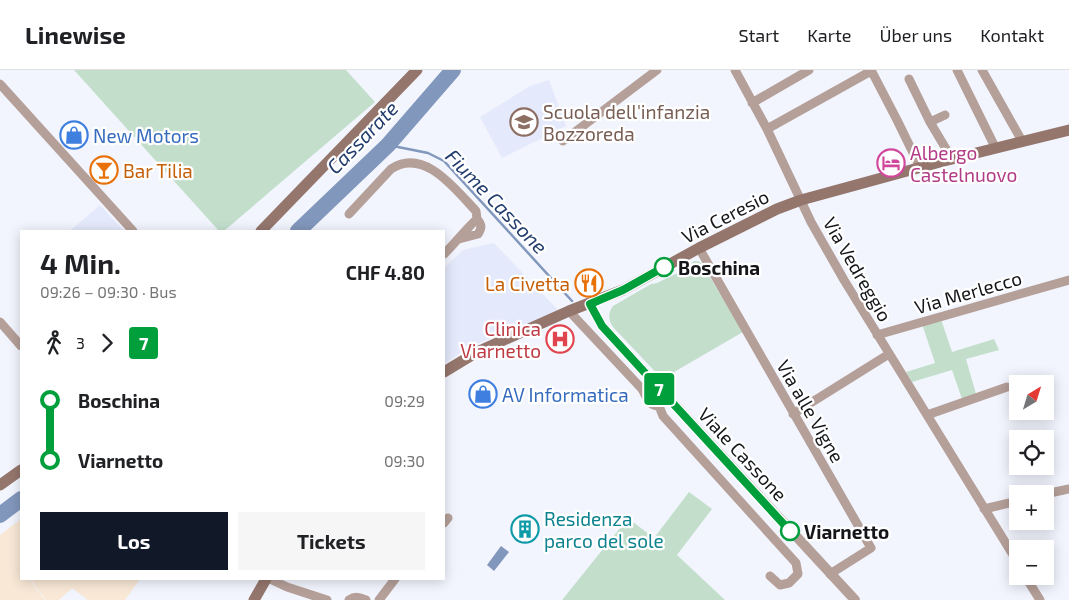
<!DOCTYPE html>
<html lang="de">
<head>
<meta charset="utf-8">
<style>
	:root { --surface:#fff; --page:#f6f6f6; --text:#202124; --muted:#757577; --line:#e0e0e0; --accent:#111827 }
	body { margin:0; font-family:"Exo 2",sans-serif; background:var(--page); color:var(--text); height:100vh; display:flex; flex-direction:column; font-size:19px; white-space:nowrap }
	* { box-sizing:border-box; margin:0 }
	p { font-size:16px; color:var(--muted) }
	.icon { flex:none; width:28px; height:28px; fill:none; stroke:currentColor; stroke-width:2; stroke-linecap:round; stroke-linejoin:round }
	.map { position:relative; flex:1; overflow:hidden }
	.details { position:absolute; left:20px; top:160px; width:425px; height:350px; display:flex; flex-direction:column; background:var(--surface); border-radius:0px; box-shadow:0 2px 12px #0003 }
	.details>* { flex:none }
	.badge { padding:0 10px; border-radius:4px; font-size:18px; line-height:32px }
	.needle { width:32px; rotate:38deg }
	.tools { position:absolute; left:1009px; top:305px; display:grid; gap:10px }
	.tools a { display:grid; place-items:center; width:45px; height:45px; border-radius:0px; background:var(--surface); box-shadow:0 2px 12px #0003; font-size:25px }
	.map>.badge { position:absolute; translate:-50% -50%; box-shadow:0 0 0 2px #fff }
	.legs { display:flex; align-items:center; gap:8px; height:55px; padding:0 20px; font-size:16px }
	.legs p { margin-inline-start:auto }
	.overview { display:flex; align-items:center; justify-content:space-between; height:85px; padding:0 20px }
	h1 { font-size:28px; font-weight:700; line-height:38px }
	.cta { display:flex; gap:10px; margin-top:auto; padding:10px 20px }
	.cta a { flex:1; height:58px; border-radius:0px; background:var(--accent); color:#fff; font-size:20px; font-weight:700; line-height:58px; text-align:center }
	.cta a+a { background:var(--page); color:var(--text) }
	ul { padding:0 20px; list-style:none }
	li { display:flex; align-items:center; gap:18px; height:60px; font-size:19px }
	li i { display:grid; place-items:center; width:8px; height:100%; margin:0 6px; background:currentColor }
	li i::after { content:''; width:12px; height:12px; margin:-6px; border:4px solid; border-radius:50%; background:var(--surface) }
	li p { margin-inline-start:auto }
	li:first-child i { background:linear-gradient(#0000 50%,currentColor 0) }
	li:last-child i { background:linear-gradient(currentColor 50%,#0000 0) }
	header { display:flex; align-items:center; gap:30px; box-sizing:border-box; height:70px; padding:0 25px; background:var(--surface); border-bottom:1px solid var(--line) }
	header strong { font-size:24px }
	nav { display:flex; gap:28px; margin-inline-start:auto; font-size:18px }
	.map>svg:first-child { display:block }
</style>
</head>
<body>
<header>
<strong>Linewise</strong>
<nav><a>Start</a><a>Karte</a><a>Über uns</a><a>Kontakt</a></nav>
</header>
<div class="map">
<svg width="1069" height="530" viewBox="0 0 1069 530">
	<rect width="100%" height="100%" fill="#f2f5fe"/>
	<!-- commercial -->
	<path fill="#f9e8d6" d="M 21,449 L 21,509 L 29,509 L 45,530 L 0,530 L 0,465 Z
		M 30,509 L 140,509 L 125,530 L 88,530 L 72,518 L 59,530 L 46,530 Z"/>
	<!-- built -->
	<path fill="#e4e9fb" d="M 549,10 L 566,56 L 502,88 L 480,47 L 530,16 Z
		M 100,135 L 124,161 L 70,161 Z
		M 494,173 L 559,241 L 469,277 L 444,294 L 444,198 L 463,180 Z"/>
	<!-- green -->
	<path fill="#c3dfcc" d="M 74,0 L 346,0 L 375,32 L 224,161 L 219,161 Z
		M 694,191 L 698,191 L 702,194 L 743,262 L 662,309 L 613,257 C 608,249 608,243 613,236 L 651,214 L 657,213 L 688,198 L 689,195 Z
		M 941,249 L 952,282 L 994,269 L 999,280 L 966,289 L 976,324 L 962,329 L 952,300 L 912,312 L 906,302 L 935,293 L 922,254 Z
		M 689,422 L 712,439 L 677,485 L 725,530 L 562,530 L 628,448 L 654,468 Z"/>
	<!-- water -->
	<path fill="#8297bc" d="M 501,476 L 509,482 L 494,501 L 487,495 Z"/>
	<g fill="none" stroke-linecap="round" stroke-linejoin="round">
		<!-- stream -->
		<path stroke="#8297bc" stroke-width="2.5" d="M 388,75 L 428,83 L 444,91 L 572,231"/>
		<!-- river -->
		<path stroke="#8297bc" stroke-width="16" d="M 298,161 L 388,75 L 453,0
			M 0,445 L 21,429"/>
		<!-- minor -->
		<path stroke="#b59f99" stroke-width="9" d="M 735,0 L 767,59 L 811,152 L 844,210 L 1018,493
			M 871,0 L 897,50 L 920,97
			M 957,0 L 995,77
			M 982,0 L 1022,71
			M 909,9 L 930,52 L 952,89
			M 0,14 L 133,161
			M 752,33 L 809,0
			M 930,52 L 945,45
			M 767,59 L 871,1
			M 563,71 L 657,0
			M 349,144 L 391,99 C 424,77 455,119 476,141 L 477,149
			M 699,178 L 871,478 L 830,504
			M 444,184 C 456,172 465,160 477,149 C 482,155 482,158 478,164 L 459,169
			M 569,241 L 642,319 C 647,327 648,336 659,336
			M 0,252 L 21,276
			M 877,265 L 1069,210
			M 668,328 L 659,336 L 663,346 L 796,493 L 798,504 L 789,513 L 780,515 L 770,506
			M 793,344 L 889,284
			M 927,345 L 1007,317
			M 1045,424 L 1069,419
			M 984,439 L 1018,431
			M 444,453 L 448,448
			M 1025,506 L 1040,530
			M 270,509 L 287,517 L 327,530
			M 349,530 C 355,526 359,527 366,530
			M 379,530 L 395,509"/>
		<!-- tertiary -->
		<path stroke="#b59f99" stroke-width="10" d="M 590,234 L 602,256 L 855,530"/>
		<!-- secondary -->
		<path stroke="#94766d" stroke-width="11" d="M 261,161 L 417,0
			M 444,302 L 477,282 L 569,241 L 623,220 L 699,178 L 777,139 L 801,130 L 940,92 L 1069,60
			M 0,415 L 21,400
			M 254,530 L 266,509"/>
	</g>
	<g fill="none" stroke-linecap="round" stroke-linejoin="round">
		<!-- line-1 casing -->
		<g stroke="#fff" stroke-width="11">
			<path id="line-1" d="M 664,197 L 623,220 L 590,234 L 602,256 L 790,461"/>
		</g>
		<!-- line-1 -->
		<use href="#line-1" stroke="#009f3c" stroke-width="8"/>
	</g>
	<!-- icons -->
	<defs>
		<g id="school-ring" transform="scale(1.4375)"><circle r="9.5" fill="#fff" stroke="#8d6e63" stroke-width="1.5"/><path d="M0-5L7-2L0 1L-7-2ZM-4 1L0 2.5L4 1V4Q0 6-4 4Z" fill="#8d6e63"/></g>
		<g id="shop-ring" transform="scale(1.4375)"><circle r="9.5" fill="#fff" stroke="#3f7fe0" stroke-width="1.5"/><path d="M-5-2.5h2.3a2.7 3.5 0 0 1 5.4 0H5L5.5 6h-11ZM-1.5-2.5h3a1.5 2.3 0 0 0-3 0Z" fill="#3f7fe0"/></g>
		<g id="hotel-ring" transform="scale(1.4375)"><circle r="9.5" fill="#fff" stroke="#d1479c" stroke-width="1.5"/><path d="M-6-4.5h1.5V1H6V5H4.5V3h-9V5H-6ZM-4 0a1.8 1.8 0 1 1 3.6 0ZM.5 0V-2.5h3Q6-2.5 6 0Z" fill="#d1479c"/></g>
		<g id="bar-ring" transform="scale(1.4375)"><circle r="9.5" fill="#fff" stroke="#e8710a" stroke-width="1.5"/><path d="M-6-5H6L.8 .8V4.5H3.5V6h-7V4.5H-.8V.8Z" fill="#e8710a"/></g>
		<g id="restaurant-ring" transform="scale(1.4375)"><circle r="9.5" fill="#fff" stroke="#e8710a" stroke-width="1.5"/><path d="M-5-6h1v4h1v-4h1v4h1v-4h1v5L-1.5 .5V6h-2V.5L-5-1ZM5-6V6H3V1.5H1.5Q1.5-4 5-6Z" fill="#e8710a"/></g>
		<g id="hospital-ring" transform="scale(1.4375)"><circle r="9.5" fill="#fff" stroke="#e0444e" stroke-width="1.5"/><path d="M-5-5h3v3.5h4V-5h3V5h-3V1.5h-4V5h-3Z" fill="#e0444e"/></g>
		<g id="building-ring" transform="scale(1.4375)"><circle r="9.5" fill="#fff" stroke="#0f9aa8" stroke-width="1.5"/><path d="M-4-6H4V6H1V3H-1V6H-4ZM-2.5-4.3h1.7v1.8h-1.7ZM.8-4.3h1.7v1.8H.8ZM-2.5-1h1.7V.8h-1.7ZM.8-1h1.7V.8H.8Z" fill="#0f9aa8"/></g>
	</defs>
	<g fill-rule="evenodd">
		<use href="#school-ring" x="524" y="52"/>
		<use href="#shop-ring" x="74" y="65"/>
		<use href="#hotel-ring" x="891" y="93"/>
		<use href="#bar-ring" x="104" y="100"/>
		<use href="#restaurant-ring" x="589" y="213"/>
		<use href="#hospital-ring" x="560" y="269"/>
		<use href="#shop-ring" x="483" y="324"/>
		<use href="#building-ring" x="525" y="459"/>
	</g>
	<!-- markers -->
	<g fill="#fff" stroke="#009f3c" stroke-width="2.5">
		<circle cx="664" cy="197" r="9"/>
		<circle cx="790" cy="461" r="9"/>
	</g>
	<g text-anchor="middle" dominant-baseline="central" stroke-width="4.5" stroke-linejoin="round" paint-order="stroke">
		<!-- education labels -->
		<g font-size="19" fill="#785e54" stroke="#fff" text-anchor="start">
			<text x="543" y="41">Scuola dell'infanzia<tspan x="543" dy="22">Bozzoreda</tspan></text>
		</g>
		<!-- shop labels -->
		<g font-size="19" fill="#366cbe" stroke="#fff" text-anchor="start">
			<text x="93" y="65">New Motors</text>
			<text x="502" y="324">AV Informatica</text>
		</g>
		<!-- hotel labels -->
		<g font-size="19" fill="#b23c85" stroke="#fff" text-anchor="start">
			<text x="910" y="82">Albergo<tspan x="910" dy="22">Castelnuovo</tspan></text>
		</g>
		<!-- food labels -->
		<g font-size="19" fill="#c56008" stroke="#fff" text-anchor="start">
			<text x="123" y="100">Bar Tilia</text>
			<text x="570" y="213" text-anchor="end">La Civetta</text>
		</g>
		<!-- street labels -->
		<g font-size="19" fill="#15161a" stroke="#fff">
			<text transform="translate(725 146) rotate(-27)">Via Ceresio</text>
			<text transform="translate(858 199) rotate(60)">Via Vedreggio</text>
			<text transform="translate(968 222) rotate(-16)">Via Merlecco</text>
			<text transform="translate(811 341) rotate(60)">Via alle Vigne</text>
			<text transform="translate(743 384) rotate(47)">Viale Cassone</text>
		</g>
		<!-- stop labels -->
		<g font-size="19" font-weight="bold" fill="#15161a" stroke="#fff" text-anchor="start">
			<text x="678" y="197">Boschina</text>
			<text x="804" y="461">Viarnetto</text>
		</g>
		<!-- health labels -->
		<g font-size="19" fill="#be3a42" stroke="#fff" text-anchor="end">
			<text x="541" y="258">Clinica<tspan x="541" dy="22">Viarnetto</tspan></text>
		</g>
		<!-- culture labels -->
		<g font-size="19" fill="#0d838f" stroke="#fff" text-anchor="start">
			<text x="544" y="448">Residenza<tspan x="544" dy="22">parco del sole</tspan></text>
		</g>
		<!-- water labels -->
		<g font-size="20" font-style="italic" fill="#223c6d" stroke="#fff">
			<text transform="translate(362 67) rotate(-46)">Cassarate</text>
			<text transform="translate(497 131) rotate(46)">Fiume Cassone</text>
		</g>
	</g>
</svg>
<div class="tools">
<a><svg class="needle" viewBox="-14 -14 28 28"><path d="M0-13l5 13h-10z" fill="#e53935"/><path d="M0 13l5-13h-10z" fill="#757577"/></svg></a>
<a><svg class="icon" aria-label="locate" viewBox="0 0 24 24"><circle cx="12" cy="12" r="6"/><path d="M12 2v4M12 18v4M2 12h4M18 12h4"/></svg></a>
<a>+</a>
<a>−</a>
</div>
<b class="badge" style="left:659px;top:319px;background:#009f3c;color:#fff">7</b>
<section class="details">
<div class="overview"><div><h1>4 Min.</h1><p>09:26 – 09:30 · Bus</p></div><b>CHF 4.80</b></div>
<div class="legs"><svg class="icon" aria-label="walk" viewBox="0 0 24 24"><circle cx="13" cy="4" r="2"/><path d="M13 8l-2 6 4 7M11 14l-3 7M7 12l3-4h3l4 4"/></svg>3<svg class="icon" aria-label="forward" viewBox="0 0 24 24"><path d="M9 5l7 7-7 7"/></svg><b class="badge" style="background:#009f3c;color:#fff">7</b></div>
<ul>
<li><i style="color:#009f3c"></i><b>Boschina</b><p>09:29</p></li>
<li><i style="color:#009f3c"></i><b>Viarnetto</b><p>09:30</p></li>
</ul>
<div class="cta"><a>Los</a><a>Tickets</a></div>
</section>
</div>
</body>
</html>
